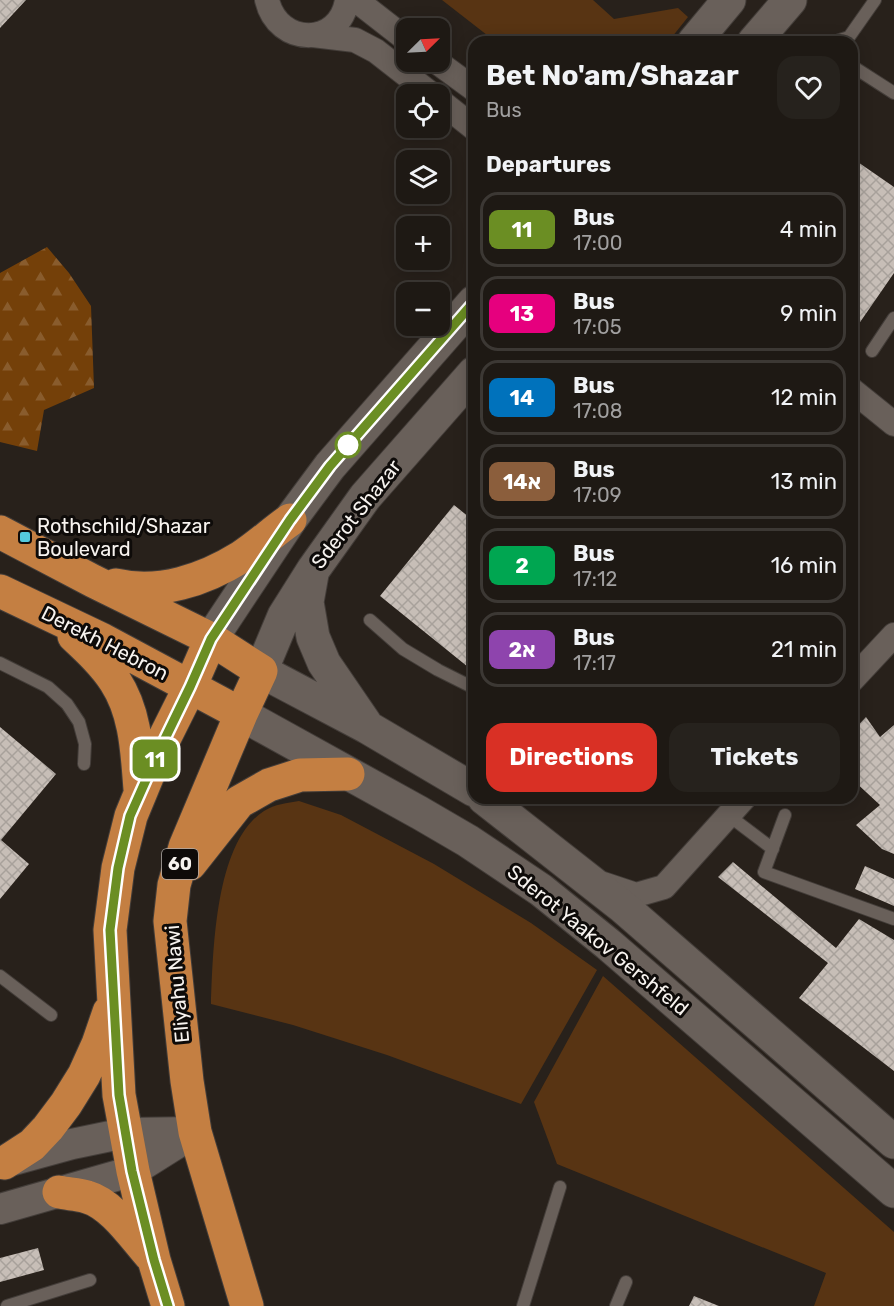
<!DOCTYPE html>
<html lang="en">
<head>
<meta charset="utf-8">
<style>
	:root { --surface:#1e1914; --page:#26221d; --text:#f1f3f6; --muted:#a1a0a0; --line:#3c3834; --accent:#d93025 }
	body { margin:0; font-family:Rubik,Heebo,sans-serif; background:var(--page); color:var(--text); height:100vh; display:flex; flex-direction:column; font-size:22px; white-space:nowrap }
	* { box-sizing:border-box; margin:0 }
	p { font-size:20px; color:var(--muted) }
	.icon { flex:none; width:33px; height:33px; fill:none; stroke:currentColor; stroke-width:2; stroke-linecap:round; stroke-linejoin:round }
	.map { position:relative; flex:1; overflow:hidden }
	.panel { position:absolute; left:468px; top:36px; width:390px; height:768px; display:flex; flex-direction:column; background:var(--surface); border-radius:18px; box-shadow:0 3px 15px #0003,0 0 0 2px var(--line) }
	.panel>* { flex:none }
	.badge { padding:0 12px; border-radius:9px; font-size:21px; line-height:39px }
	.needle { width:39px; rotate:66deg }
	.buttons { position:absolute; left:396px; top:18px; display:grid; gap:12px }
	.buttons a { display:grid; place-items:center; width:54px; height:54px; border-radius:12px; background:var(--surface); box-shadow:0 3px 15px #0003,0 0 0 2px var(--line); font-size:30px }
	.map>.badge { position:absolute; translate:-50% -50%; box-shadow:0 0 0 3px #fff }
	h2 { padding:0 18px; font-size:22px; line-height:54px }
	.round { display:grid; place-items:center; flex:none; width:63px; height:63px; border-radius:18px; background:var(--page) }
	.head { display:flex; align-items:center; justify-content:space-between; height:102px; padding:0 18px }
	h1 { font-size:28px; font-weight:700; line-height:45px }
	.primary-button { display:flex; gap:12px; margin-top:auto; padding:12px 18px }
	.primary-button a { flex:1; height:69px; border-radius:18px; background:var(--accent); color:#fff; font-size:24px; font-weight:700; line-height:69px; text-align:center }
	.primary-button a+a { background:var(--page); color:var(--text) }
	ul { padding:0; list-style:none }
	li { display:flex; align-items:center; gap:18px; height:75px; margin:0 12px 9px; padding:0 6px; border:3px solid var(--line); border-radius:18px }
	li div { flex:1 }
	li b { display:block; font-size:22px }
	li em { font-style:normal }
	li .badge { min-width:66px; font-weight:700; text-align:center }
	.map>svg:first-child { display:block }
</style>
</head>
<body>
<div class="map">
<svg width="894" height="1306" viewBox="0 0 894 1306">
	<defs>
		<pattern id="forest-firs" width="22" height="20" patternUnits="userSpaceOnUse" patternTransform="scale(1.5)"><rect width="22" height="20" fill="#744009"/><path d="M5 1l3.5 6h-7zM16 11l3.5 6h-7z" fill="#895c2d"/></pattern>
		<pattern id="building-cross-hatch" width="8" height="8" patternUnits="userSpaceOnUse" patternTransform="scale(1.5)"><rect width="8" height="8" fill="#c7beb7"/><path d="M0 0l8 8M0 8l8-8" fill="none" stroke="#a8a19b"/></pattern>
	</defs>
	<rect width="100%" height="100%" fill="#28211b"/>
	<!-- green -->
	<path fill="#583413" d="M 442,0 L 593,0 L 614,19 L 678,8 L 688,17 L 668,42 L 496,42 Z
		M 299,801 L 341,815 L 434,864 L 531,923 L 597,970 L 521,1104 L 387,1055 L 293,1025 L 211,1004 C 213,951 215,842 264,811 C 275,804 287,803 299,801 Z
		M 603,976 L 894,1232 L 894,1306 L 814,1306 L 826,1273 L 557,1164 L 534,1102 Z"/>
	<!-- forest -->
	<path fill="url(#forest-firs)" d="M 47,247 L 69,273 L 91,306 L 94,388 L 44,410 L 37,451 L 0,442 L 0,273 Z"/>
	<!-- building -->
	<path fill="url(#building-cross-hatch)" d="M 0,0 L 26,0 L 0,28 Z
		M 852,158 L 894,187 L 894,273 L 856,328 L 852,325 Z
		M 454,505 L 474,521 L 474,669 L 473,671 L 380,596 Z
		M 866,717 L 880,737 L 894,725 L 894,854 L 882,849 L 856,825 L 880,805 L 852,779 L 852,732 Z
		M 0,727 L 56,774 L 1,840 L 29,864 L 0,899 Z
		M 733,862 L 836,948 L 859,919 L 894,940 L 894,1071 L 799,998 L 828,963 L 718,877 Z
		M 865,866 L 894,879 L 894,906 L 855,889 Z
		M 38,1248 L 44,1270 L 0,1282 L 0,1258 Z
		M 694,1296 L 719,1306 L 689,1306 Z"/>
	<g fill="none" stroke-linecap="round" stroke-linejoin="round">
		<!-- service casing -->
		<g stroke="#433d39" stroke-width="14">
			<path id="service" d="M 834,42 L 849,37 L 875,0
				M 852,66 L 894,93
				M 872,351 L 894,318
				M 370,620 L 403,649 L 438,670 L 474,688
				M 0,663 L 48,687 L 67,704 L 79,722 L 85,744 L 84,764
				M 728,815 L 773,849
				M 785,815 L 764,872 L 894,919
				M 0,976 L 51,1015
				M 7,1306 L 90,1280
				M 523,1306 L 560,1187
				M 616,1306 L 626,1282"/>
		</g>
		<!-- minor casing -->
		<g stroke="#433d39" stroke-width="26">
			<path id="minor" d="M 267,0 C 278,47 340,47 347,0
				M 356,0 L 406,39
				M 313,35 L 355,40 L 376,51 L 431,94
				M 437,62 L 474,89
				M 440,101 L 474,128
				M 852,390 L 894,424
				M 852,680 L 894,635
				M 603,884 L 636,895 L 664,887 L 744,798"/>
		</g>
		<!-- tertiary casing -->
		<g stroke="#433d39" stroke-width="32">
			<path id="tertiary" d="M 10,1161 L 72,1144 L 125,1133 L 195,1132
				M 0,1209 L 133,1171 L 195,1132"/>
		</g>
		<!-- secondary casing -->
		<g stroke="#433d39" stroke-width="35">
			<path id="secondary" d="M 694,42 L 729,0
				M 754,42 L 790,0
				M 474,373 L 365,497 L 313,570 L 284,616 L 261,671 L 367,727 L 474,790
				M 312,574 L 307,602 L 313,637 L 324,663 L 365,723
				M 211,639 L 290,520 L 330,466 L 474,302
				M 241,714 L 420,813 L 468,841 L 541,890 L 608,944 L 894,1191
				M 484,798 L 623,907 L 894,1142"/>
		</g>
		<!-- trunk casing -->
		<g stroke="#433d39" stroke-width="35">
			<path id="trunk" d="M 0,532 L 93,581 L 211,639 L 261,671 L 241,714 L 185,847 L 174,885 L 170,921 L 187,1081 L 195,1132 L 247,1306
				M 116,585 C 159,595 204,580 241,557 C 258,546 273,532 290,520
				M 0,591 L 103,640 L 241,714
				M 74,636 C 89,650 104,664 115,681 C 136,713 137,752 140,789
				M 190,864 L 239,802 L 269,785 L 300,775 L 348,774
				M 4,1163 L 32,1145 L 48,1128 L 66,1104 L 84,1075 L 98,1044 L 109,1012
				M 59,1192 C 68,1194 78,1194 87,1197 C 112,1204 134,1237 150,1255
				M 168,1306 L 154,1260 L 133,1171 L 119,1095 L 110,930 L 118,868 L 131,816 L 157,753 L 190,687 L 211,639"/>
		</g>
		<!-- service -->
		<use href="#service" stroke="#69605a" stroke-width="12"/>
		<!-- minor -->
		<use href="#minor" stroke="#69605a" stroke-width="24"/>
		<!-- tertiary -->
		<use href="#tertiary" stroke="#69605a" stroke-width="30"/>
		<!-- secondary -->
		<use href="#secondary" stroke="#69605a" stroke-width="33"/>
		<!-- trunk -->
		<use href="#trunk" stroke="#c47f42" stroke-width="33"/>
	</g>
	<g fill="none" stroke-linecap="round" stroke-linejoin="round">
		<!-- line casing -->
		<g stroke="#fff" stroke-width="14">
			<path id="line" d="M 168,1306 L 154,1260 L 132,1171 L 119,1095 L 110,930 L 118,868 L 130,816 L 158,753 L 190,687 L 211,639 L 290,520 L 330,466 L 474,302"/>
		</g>
		<!-- line -->
		<use href="#line" stroke="#6b8e23" stroke-width="9"/>
	</g>
	<!-- markers -->
	<circle fill="#fff" stroke="#6b8e23" stroke-width="3" cx="348" cy="445" r="12"/>
	<rect fill="#54cadd" stroke="#0e0b09" stroke-width="2" x="19" y="531" width="12" height="12" rx="3"/>
	<g text-anchor="middle" dominant-baseline="central" stroke-width="6" stroke-linejoin="round" paint-order="stroke">
		<!-- shield labels -->
		<rect fill="#0e0b09" stroke="#b1adaa" stroke-width="1.5" x="162" y="849" width="36" height="30" rx="4.5"/>
		<g font-size="18" font-weight="bold" fill="#f7f3ef">
			<text x="180" y="864">60</text>
		</g>
		<!-- street labels -->
		<g font-size="20" fill="#f7f3ef" stroke="#0e0b09">
			<text transform="translate(356 514) rotate(-52)">Sderot Shazar</text>
			<text transform="translate(105 643) rotate(27)">Derekh Hebron</text>
			<text transform="translate(598 940) rotate(39)">Sderot Yaakov Gershfeld</text>
			<text transform="translate(177 984) rotate(-95)">Eliyahu Nawi</text>
		</g>
		<!-- poi labels -->
		<g font-size="20" fill="#f7f3ef" stroke="#0e0b09" text-anchor="start">
			<text x="37" y="526">Rothschild/Shazar<tspan x="37" dy="23">Boulevard</tspan></text>
		</g>
	</g>
</svg>
<div class="buttons">
<a><svg class="needle" viewBox="-14 -14 28 28"><path d="M0-13l5 13h-10z" fill="#e53935"/><path d="M0 13l5-13h-10z" fill="#a1a0a0"/></svg></a>
<a><svg class="icon" aria-label="locate" viewBox="0 0 24 24"><circle cx="12" cy="12" r="6"/><path d="M12 2v4M12 18v4M2 12h4M18 12h4"/></svg></a>
<a><svg class="icon" aria-label="layers" viewBox="0 0 24 24"><path d="M12 4l9 5-9 5-9-5zM3 14l9 5 9-5"/></svg></a>
<a>+</a>
<a>−</a>
</div>
<b class="badge" style="left:155px;top:759px;background:#6b8e23;color:#fff">11</b>
<section class="panel">
<div class="head"><div><h1>Bet No'am/Shazar</h1><p>Bus</p></div><a class="round"><svg class="icon" aria-label="heart" viewBox="0 0 24 24"><path d="M12 20l-8-8c-3-5 5-10 8-4 3-6 11-1 8 4z"/></svg></a></div>
<h2>Departures</h2>
<ul>
<li><span class="badge" style="background:#6b8e23;color:#fff">11</span><div><b>Bus</b><p>17:00</p></div><em>4 min</em></li>
<li><span class="badge" style="background:#e6007e;color:#fff">13</span><div><b>Bus</b><p>17:05</p></div><em>9 min</em></li>
<li><span class="badge" style="background:#0072bc;color:#fff">14</span><div><b>Bus</b><p>17:08</p></div><em>12 min</em></li>
<li><span class="badge" style="background:#8b5e3c;color:#fff">14א</span><div><b>Bus</b><p>17:09</p></div><em>13 min</em></li>
<li><span class="badge" style="background:#00a651;color:#fff">2</span><div><b>Bus</b><p>17:12</p></div><em>16 min</em></li>
<li><span class="badge" style="background:#8e44ad;color:#fff">2א</span><div><b>Bus</b><p>17:17</p></div><em>21 min</em></li>
</ul>
<div class="primary-button"><a>Directions</a><a>Tickets</a></div>
</section>
</div>
</body>
</html>
